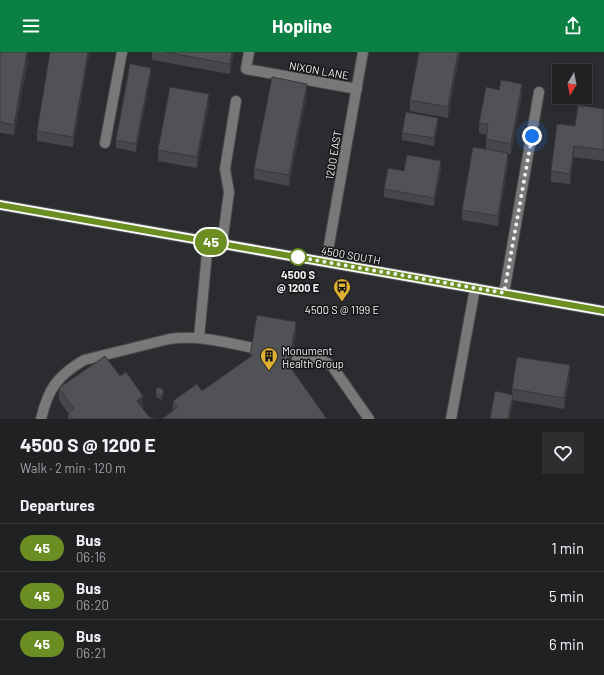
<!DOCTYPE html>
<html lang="en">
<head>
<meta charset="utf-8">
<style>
	:root { --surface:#202123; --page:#2d2e30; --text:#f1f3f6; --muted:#a2a3a6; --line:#3d3e41; --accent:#0b8043 }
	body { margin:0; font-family:Barlow,sans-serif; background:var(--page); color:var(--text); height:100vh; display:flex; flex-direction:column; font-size:15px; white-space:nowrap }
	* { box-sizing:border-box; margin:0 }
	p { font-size:13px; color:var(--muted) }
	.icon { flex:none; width:22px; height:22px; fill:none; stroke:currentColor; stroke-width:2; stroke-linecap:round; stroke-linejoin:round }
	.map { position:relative; height:367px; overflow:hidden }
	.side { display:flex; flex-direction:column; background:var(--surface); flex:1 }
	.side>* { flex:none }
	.badge { padding:0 8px; border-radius:13px; font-size:14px; line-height:26px }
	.needle { width:26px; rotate:190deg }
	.tools { position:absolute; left:552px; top:12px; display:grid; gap:8px }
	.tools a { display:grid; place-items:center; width:40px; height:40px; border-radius:0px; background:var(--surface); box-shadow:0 2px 6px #0003,0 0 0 1px var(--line); font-size:20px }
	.you { position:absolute; width:20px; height:20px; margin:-10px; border:3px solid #fff; border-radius:50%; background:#1a73e8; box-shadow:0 0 0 6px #1a73e833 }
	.map>.badge { position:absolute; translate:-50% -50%; box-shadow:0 0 0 2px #fff }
	h2 { padding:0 20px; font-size:15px; line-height:36px }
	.round { display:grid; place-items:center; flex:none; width:42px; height:42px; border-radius:0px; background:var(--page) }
	.head { display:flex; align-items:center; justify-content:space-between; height:68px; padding:0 20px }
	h1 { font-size:19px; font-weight:700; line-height:30px }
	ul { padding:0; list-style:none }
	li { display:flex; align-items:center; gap:12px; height:48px; padding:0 20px; border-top:1px solid var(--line) }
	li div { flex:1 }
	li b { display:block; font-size:15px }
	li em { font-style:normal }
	li .badge { min-width:44px; font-weight:700; text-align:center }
	header { display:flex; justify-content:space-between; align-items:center; height:52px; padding:0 20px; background:var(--accent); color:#fff; font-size:18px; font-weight:700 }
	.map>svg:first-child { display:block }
</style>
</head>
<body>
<header><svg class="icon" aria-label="menu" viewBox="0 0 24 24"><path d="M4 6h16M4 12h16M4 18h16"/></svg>Hopline<svg class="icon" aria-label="share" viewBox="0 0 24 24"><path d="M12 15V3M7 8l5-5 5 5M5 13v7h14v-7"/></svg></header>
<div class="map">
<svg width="604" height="367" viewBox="0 0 604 367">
	<rect width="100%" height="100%" fill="#2b2c2f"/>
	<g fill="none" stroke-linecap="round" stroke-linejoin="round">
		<!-- minor casing -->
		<g stroke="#47484b" stroke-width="12">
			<path id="minor" d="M 249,0 L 246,17 L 357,37
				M 105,91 L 122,0
				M 222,192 L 229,140 L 225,117 L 236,49
				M 326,210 L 363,0
				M 504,241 L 539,40
				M 199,286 L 208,190
				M 293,303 L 322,308 L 332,314 L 369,367
				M 41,367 C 48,337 57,324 84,308 L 169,287 C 198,283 225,290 253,296
				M 451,367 L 475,236"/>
		</g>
		<!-- major casing -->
		<g stroke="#47484b" stroke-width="12">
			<path id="major" d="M 0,153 L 604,259"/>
		</g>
		<!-- minor -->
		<use href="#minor" stroke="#797778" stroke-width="10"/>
		<!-- major -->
		<use href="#major" stroke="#c6c2c3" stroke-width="10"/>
	</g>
	<!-- wall -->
	<path fill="#46474a" d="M 0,0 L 28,9 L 14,83 L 0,81 Z
		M 89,0 L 89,3 L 73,95 L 37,89 L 37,79 Z
		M 152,0 L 234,0 L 230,22 L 152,8 Z
		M 460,0 L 448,66 L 410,59 L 410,48 Z
		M 151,23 L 136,100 L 116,96 L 116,88 Z
		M 307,43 L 289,134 L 254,127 L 254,117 Z
		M 522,43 L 511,102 L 508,102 L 508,112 L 498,174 L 462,168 L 462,158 L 486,97 L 486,83 L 479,81 L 479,71 Z
		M 209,52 L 197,116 L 158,109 L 158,98 Z
		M 604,57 L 604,109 L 574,105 L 570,132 L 551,130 L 551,119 L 575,74 Z
		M 438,73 L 434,94 L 402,88 L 402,81 Z
		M 441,117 L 434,154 L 384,145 L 384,137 L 404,119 Z
		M 296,283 L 290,315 L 173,359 L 173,349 L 202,339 L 250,305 L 250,303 Z
		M 570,324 L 564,357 L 513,348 L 513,350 L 512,342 L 512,337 Z
		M 59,336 L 143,357 L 149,365 L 156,367 L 68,367 L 68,361 L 59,348 Z
		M 156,341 L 164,343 L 161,348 L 156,345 Z"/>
	<!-- shaded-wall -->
	<path fill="#39393c" d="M 28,0 L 28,9 L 14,83 L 14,73 Z
		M 88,0 L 89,0 L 89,3 L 73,95 L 73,85 Z
		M 232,0 L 234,0 L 230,22 L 230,12 Z
		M 458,0 L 460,0 L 448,66 L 448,55 Z
		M 151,16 L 151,23 L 136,100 L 136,92 Z
		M 307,32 L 307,43 L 289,134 L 289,123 Z
		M 522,32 L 522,43 L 511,102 L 511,92 Z
		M 209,42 L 209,52 L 197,116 L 197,105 Z
		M 438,66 L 438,73 L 434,94 L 434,86 Z
		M 574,94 L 574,105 L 570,132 L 570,122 Z
		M 508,101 L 508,112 L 498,174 L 498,164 Z
		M 441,109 L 441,117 L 434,154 L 434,146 Z
		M 296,270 L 296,283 L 289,322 L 289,310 Z
		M 570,313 L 570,324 L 564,357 L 564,346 Z
		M 164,339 L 164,343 L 161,348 L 161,344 Z
		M 513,343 L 513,350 L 510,367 L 508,367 Z
		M 143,344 L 143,357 L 137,361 L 137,349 Z"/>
	<!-- building -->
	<path fill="#515256" stroke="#39393c" d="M 0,0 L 27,0 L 14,73 L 0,70 Z
		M 50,0 L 88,0 L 73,85 L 37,79 Z
		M 165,0 L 232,0 L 230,12 Z
		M 419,0 L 458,0 L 448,55 L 410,48 Z
		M 130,12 L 151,16 L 136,92 L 116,88 Z
		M 272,25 L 307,32 L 289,123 L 254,117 Z
		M 501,28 L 522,32 L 511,92 L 486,87 L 488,72 L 479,71 L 486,35 L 499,38 Z
		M 170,35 L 209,42 L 197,105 L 158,98 Z
		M 578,53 L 604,57 L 604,98 L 574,94 L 570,122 L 551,119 L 557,72 L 575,74 Z
		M 406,60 L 438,66 L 434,86 L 402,81 Z
		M 473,95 L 508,101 L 498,164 L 462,158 Z
		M 407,103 L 441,109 L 434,146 L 384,137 L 388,116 L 404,119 Z
		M 257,263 L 296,270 L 289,310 L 286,309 L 327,367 L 162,367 L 178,355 L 173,349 L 197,332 L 202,339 L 253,303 L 250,303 Z
		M 105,304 L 120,324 L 126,320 L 143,344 L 137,349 L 149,365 L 156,367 L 72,367 L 68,361 L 74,357 L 59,336 Z
		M 517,305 L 570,313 L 564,346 L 512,337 Z
		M 159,335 L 164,339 L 161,344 L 156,341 L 156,337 Z
		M 495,339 L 513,343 L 508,367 L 490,367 Z"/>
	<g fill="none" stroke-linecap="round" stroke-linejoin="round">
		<!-- line casing -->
		<g stroke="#fff" stroke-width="9">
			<path id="line" d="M 0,153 L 604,259"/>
		</g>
		<!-- line -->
		<use href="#line" stroke="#6b8e23" stroke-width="6"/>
		<!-- walk -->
		<path stroke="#f1f2f4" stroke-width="4" stroke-dasharray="0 7.2" d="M 298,205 L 297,205 L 504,241 L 532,84"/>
	</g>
	<!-- icons -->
	<defs>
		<g id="bus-pin" transform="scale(0.9)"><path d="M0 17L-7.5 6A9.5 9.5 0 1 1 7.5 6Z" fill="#deb133" stroke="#141516"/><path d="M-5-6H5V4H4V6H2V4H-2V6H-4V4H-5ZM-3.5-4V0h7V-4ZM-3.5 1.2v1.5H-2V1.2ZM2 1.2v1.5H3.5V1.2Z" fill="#111"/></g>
		<g id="building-pin" transform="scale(0.9)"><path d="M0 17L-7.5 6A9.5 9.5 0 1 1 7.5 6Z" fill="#deb133" stroke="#141516"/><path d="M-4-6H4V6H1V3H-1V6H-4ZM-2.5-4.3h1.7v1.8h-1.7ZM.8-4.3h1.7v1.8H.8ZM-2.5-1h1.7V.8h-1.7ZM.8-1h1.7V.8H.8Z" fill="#111"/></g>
	</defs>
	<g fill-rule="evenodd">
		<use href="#bus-pin" x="342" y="235"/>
		<use href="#building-pin" x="269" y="304"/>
	</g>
	<!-- markers -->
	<circle fill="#fff" stroke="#6b8e23" stroke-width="2" cx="298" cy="205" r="8"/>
	<g text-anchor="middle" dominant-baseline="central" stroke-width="3" stroke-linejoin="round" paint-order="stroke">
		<!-- street labels -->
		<g font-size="11" fill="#f1f2f4" stroke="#141516">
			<text transform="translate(319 18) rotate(10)">NIXON LANE</text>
			<text transform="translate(333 103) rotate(-80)">1200 EAST</text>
			<text transform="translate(351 203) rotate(10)">4500 SOUTH</text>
		</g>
		<!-- stop labels -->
		<g font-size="11" font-weight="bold" fill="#f1f2f4" stroke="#141516">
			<text x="298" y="222">4500 S<tspan x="298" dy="13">@ 1200 E</tspan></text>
		</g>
		<!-- poi labels -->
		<g font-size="11" fill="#f1f2f4" stroke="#141516">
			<text x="342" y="257">4500 S @ 1199 E</text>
			<text x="282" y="298" text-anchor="start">Monument<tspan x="282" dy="13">Health Group</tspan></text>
		</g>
	</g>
</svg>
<div class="tools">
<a><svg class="needle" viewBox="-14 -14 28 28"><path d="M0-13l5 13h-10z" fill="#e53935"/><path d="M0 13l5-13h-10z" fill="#a2a3a6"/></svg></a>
</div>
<div class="you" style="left:532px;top:84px"></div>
<b class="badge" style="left:211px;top:190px;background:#6b8e23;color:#fff">45</b>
</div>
<section class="side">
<div class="head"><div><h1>4500 S @ 1200 E</h1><p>Walk · 2 min · 120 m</p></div><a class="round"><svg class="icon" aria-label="heart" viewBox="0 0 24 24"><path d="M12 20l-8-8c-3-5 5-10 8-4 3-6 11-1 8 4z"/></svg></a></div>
<h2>Departures</h2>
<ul>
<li><span class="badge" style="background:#6b8e23;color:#fff">45</span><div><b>Bus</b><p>06:16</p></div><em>1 min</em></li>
<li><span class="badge" style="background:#6b8e23;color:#fff">45</span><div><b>Bus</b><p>06:20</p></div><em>5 min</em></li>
<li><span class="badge" style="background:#6b8e23;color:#fff">45</span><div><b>Bus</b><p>06:21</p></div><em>6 min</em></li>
</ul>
</section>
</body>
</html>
